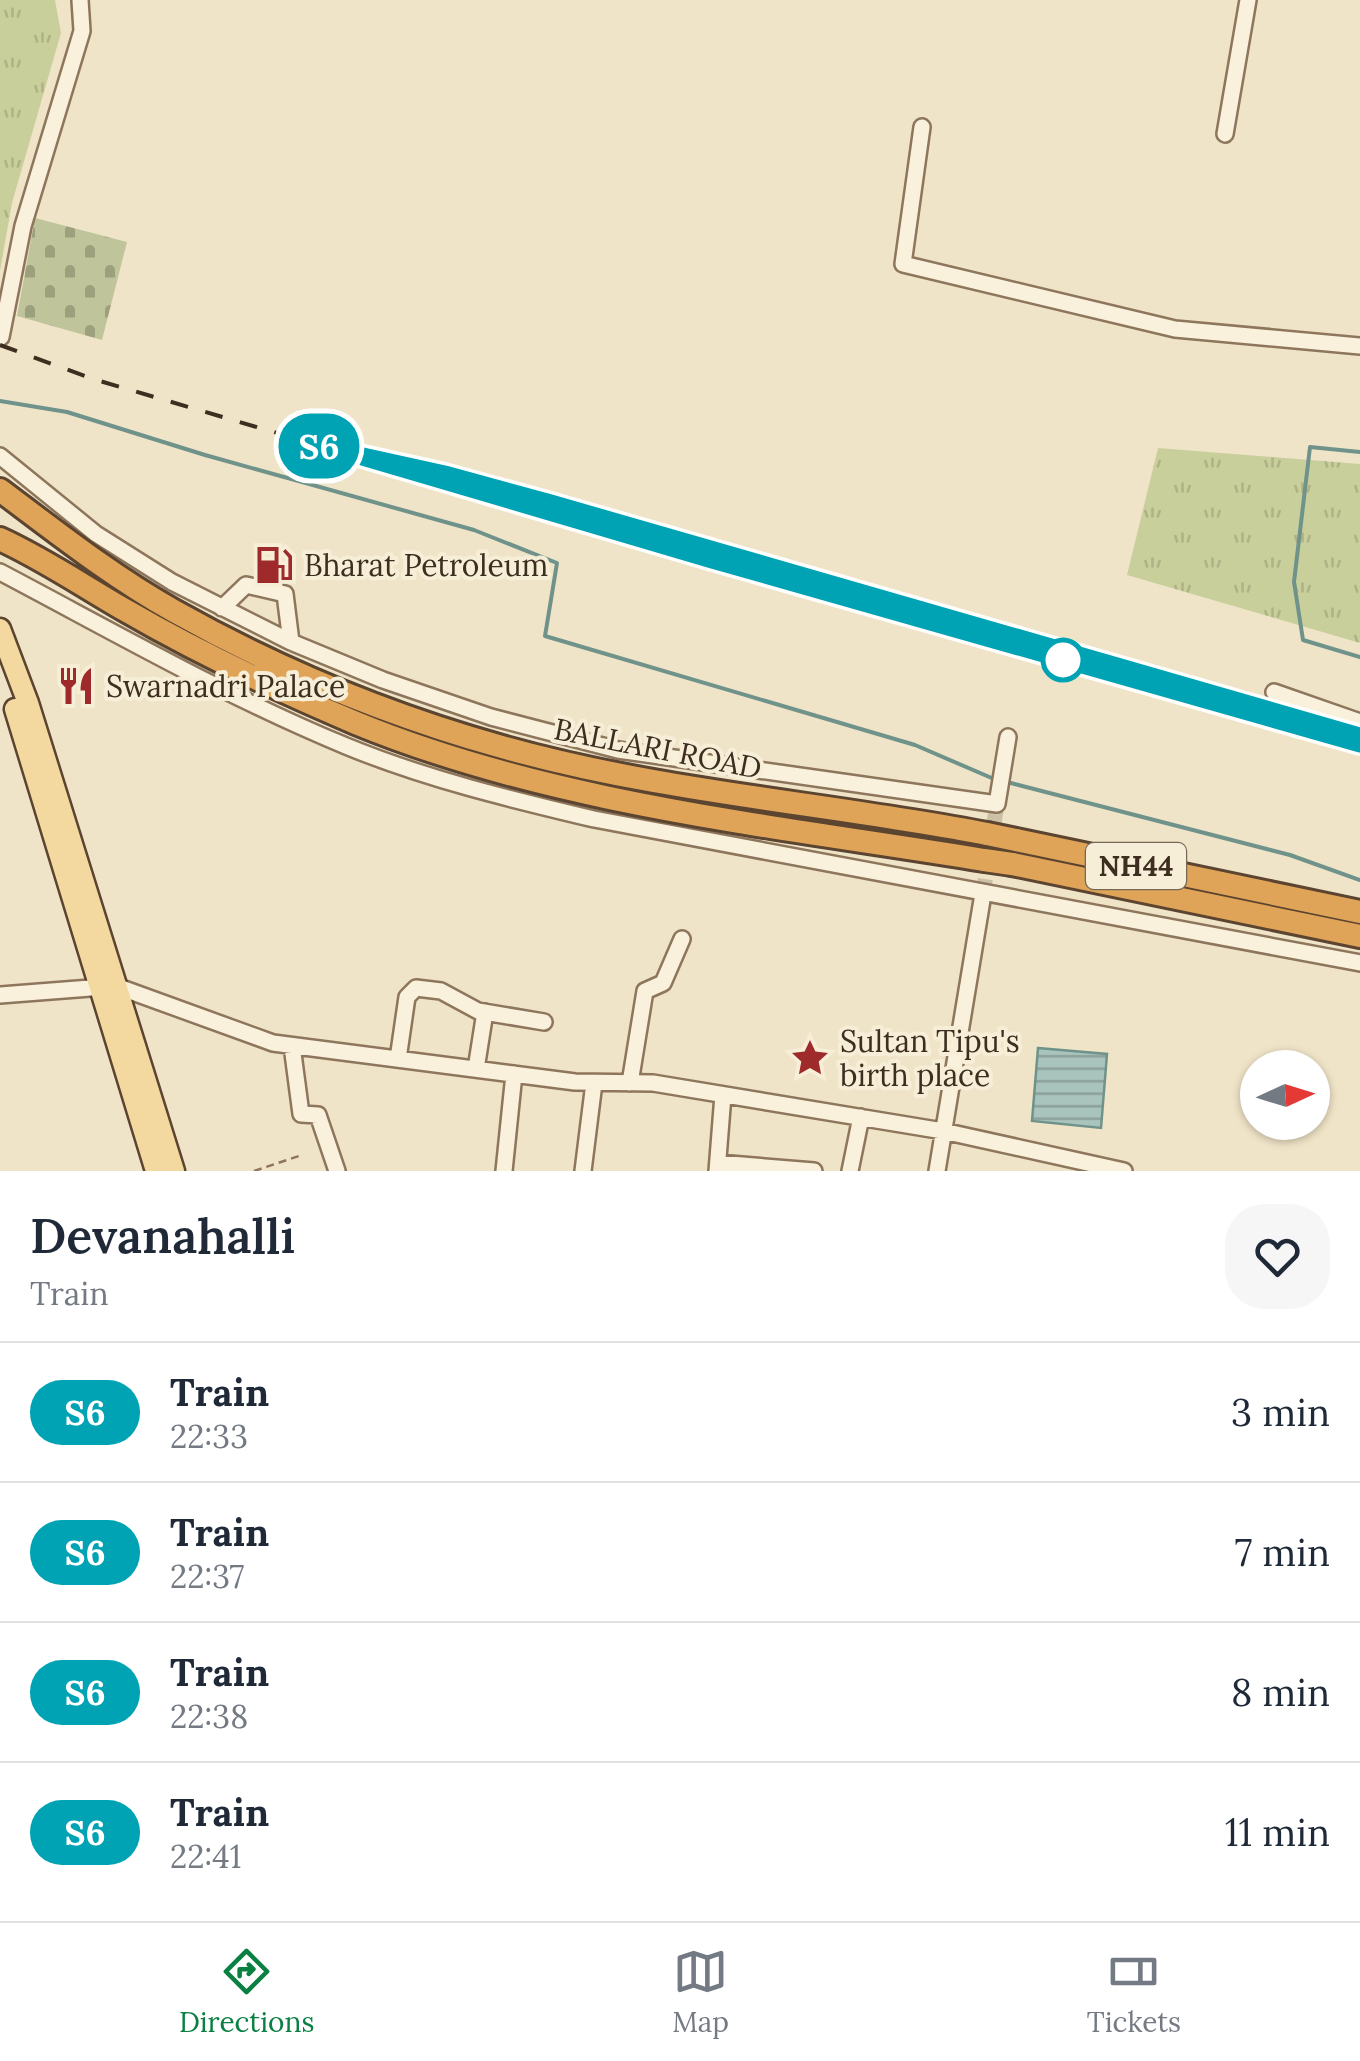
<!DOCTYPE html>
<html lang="en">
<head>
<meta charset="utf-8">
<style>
	:root { --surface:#fff; --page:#f6f6f7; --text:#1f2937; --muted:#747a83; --line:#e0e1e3; --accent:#0b8043 }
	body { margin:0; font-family:Lora,serif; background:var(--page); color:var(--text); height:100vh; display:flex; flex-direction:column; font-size:38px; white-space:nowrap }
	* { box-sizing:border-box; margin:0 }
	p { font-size:32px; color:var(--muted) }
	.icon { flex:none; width:55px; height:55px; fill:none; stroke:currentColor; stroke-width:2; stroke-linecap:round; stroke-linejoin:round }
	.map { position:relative; height:1171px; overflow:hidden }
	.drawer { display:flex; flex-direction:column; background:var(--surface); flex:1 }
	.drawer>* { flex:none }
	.badge { padding:0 20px; border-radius:32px; font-size:35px; line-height:65px }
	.needle { width:65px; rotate:86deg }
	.buttons { position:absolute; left:1240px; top:1050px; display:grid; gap:20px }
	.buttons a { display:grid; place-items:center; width:90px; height:90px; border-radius:50%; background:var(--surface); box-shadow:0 2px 8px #0004; font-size:50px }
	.map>.badge { position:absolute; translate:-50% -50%; box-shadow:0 0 0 5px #fff }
	.round { display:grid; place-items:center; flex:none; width:105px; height:105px; border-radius:40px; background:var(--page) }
	.headline { display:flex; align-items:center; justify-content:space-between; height:170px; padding:0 30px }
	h1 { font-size:48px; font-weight:600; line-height:75px }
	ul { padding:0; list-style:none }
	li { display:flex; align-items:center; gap:30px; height:140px; padding:0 30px; border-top:2px solid var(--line) }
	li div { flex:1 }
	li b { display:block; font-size:38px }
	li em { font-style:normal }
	li .badge { min-width:110px; font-weight:700; text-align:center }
	.tab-bar { display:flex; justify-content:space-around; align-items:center; height:140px; border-top:2px solid var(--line); background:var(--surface); font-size:28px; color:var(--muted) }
	.tab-bar a { display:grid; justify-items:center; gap:5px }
	.tab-bar .current { color:var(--accent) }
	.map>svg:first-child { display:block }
</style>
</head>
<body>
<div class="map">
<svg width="1360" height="1171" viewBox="0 0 1360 1171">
	<defs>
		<pattern id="grass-tufts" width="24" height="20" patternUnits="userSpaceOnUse" patternTransform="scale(2.5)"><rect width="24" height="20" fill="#c9cf9b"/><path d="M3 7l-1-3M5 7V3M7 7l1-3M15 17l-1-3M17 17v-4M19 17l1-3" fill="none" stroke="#aeb285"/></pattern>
		<pattern id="cemetery-stones" width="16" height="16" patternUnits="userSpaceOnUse" patternTransform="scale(2.5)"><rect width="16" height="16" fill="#bfc49a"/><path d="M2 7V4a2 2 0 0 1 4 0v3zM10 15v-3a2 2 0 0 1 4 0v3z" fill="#9ca07d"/></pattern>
		<pattern id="water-rules" width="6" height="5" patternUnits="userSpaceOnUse" patternTransform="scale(2.5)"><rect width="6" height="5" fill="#a9c4bc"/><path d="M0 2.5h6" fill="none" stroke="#8ba098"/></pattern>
	</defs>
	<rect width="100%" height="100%" fill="#f0e4c8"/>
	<!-- grass -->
	<path fill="url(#grass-tufts)" d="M 0,0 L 55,0 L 61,33 L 12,203 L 0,271 Z
		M 1158,448 L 1360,464 L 1360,643 L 1127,575 Z"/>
	<!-- cemetery -->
	<path fill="url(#cemetery-stones)" d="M 35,218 L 127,242 L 102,340 L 17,316 Z"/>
	<!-- water -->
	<path fill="url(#water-rules)" stroke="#6f938a" stroke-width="2.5" d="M 1038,1048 L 1107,1054 L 1101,1128 L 1032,1121 Z"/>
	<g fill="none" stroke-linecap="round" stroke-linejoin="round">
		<!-- stream -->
		<path stroke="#6f938a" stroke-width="4" d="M 0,401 L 67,412 L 205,455 L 474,530 L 557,563 L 545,636 L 915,745 L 994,779
			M 1360,452 L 1310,447 L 1294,582 L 1303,640 L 1360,657
			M 1003,781 L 1290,855 L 1360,880"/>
		<!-- minor-tunnel -->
		<path stroke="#ccc0a6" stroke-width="15" stroke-dasharray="15 8" stroke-linecap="butt" d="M 983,894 L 997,804"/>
		<!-- minor casing -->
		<g stroke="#8d765c" stroke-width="20">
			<path id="minor" d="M 922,127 L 903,264 L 1175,329 L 1360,346
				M 1225,134 L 1248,0
				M 1,337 L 23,226 L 82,31 L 80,0
				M 0,456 L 96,534 L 172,582 L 291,642 L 383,680 L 491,717 L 618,750 L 997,804 L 1008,737
				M 0,572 C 114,632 227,697 346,746 C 426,779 510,799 594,819 L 1360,963
				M 222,608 L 246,585 L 285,594 L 291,642
				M 1274,692 L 1360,722
				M 0,995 L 116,986 L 273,1043 L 575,1082 L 653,1083 L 943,1131 L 1124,1171
				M 292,1046 L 301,1114 L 318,1115 L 337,1171
				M 398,1059 L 407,997 L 416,988 L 441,991 L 478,1011 L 544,1022
				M 476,1069 L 485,1012
				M 630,1083 L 645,991 L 663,983 L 682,939
				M 718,1163 L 814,1171
				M 504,1171 L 514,1074
				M 583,1171 L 594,1083
				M 717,1171 L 723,1095
				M 850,1171 L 861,1117
				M 937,1171 L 983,894"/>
		</g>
		<!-- major casing -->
		<g stroke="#5b4430" stroke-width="25">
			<path id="major" d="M 0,629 L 28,703 L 174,1171
				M 15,709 L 156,1171"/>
		</g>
		<!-- highway casing -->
		<g stroke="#5b4430" stroke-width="28">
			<path id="highway" d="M 0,490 C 56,532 113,577 174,611 C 277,669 388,715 502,747 C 661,792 826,803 987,834
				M 0,539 C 44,559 83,586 125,610 C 199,653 278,690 356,723 C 553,804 776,826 984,860
				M 1016,840 L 1360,912
				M 1012,864 L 1360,936"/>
		</g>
		<!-- path -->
		<path stroke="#8d765c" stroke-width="2.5" stroke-dasharray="8 5" stroke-linecap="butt" d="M 254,1171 L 299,1156"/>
		<!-- minor -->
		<use href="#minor" stroke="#faf1dc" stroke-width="15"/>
		<!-- major -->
		<use href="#major" stroke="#f3d9a0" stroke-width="20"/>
		<!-- highway -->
		<use href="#highway" stroke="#e0a458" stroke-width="22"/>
		<!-- rail -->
		<path stroke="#3d2e20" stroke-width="4" stroke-dasharray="18 18" stroke-linecap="butt" d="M 0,345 L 93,379 L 318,445 L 712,561 L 1360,745"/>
		<!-- highway-bridge casing -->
		<g stroke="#5b4430" stroke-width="28" stroke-linecap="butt">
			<path id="highway-bridge" d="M 987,834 L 1016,840
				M 984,860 L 1012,864"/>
		</g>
		<!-- highway-bridge -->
		<use href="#highway-bridge" stroke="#e0a458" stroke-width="22"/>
	</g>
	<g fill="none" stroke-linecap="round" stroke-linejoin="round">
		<!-- line casing -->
		<g stroke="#fff" stroke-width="22">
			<path id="line" d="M 1360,735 L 551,502 L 445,473 L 318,445 L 712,561 L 1360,745"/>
		</g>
		<!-- line -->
		<use href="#line" stroke="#00a3b4" stroke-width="15"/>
	</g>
	<!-- icons -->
	<defs>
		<g id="fuel-bare" transform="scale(3)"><path d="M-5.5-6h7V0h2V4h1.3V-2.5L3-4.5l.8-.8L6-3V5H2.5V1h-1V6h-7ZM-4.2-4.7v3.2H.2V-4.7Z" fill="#9e2a2b" stroke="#f7eed8" stroke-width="2.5" paint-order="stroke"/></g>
		<g id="restaurant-bare" transform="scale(3)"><path d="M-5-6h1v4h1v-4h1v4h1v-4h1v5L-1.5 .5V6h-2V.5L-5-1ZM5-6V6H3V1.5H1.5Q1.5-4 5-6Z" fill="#9e2a2b" stroke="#f7eed8" stroke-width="2.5" paint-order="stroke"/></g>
		<g id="sight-bare" transform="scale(3)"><path d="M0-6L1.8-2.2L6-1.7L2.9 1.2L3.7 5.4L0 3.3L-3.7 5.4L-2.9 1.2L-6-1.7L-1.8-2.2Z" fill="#9e2a2b" stroke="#f7eed8" stroke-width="2.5" paint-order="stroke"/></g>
	</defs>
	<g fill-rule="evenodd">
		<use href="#fuel-bare" x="274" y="565"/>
		<use href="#restaurant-bare" x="76" y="686"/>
		<use href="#sight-bare" x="810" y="1058"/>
	</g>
	<!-- markers -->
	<circle fill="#fff" stroke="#00a3b4" stroke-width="5" cx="1063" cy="660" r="20"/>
	<g text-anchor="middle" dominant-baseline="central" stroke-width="8" stroke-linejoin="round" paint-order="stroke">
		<!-- shield labels -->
		<rect fill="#f7eed8" stroke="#756857" stroke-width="2.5" x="1086" y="843" width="100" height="46" rx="8"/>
		<g font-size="28" font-weight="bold" fill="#3d2e20">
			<text x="1136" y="866">NH44</text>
		</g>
		<!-- poi labels -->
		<g font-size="30" fill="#3d2e20" stroke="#f7eed8" text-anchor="start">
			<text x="304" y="565">Bharat Petroleum</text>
			<text x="106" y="686">Swarnadri Palace</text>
			<text x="840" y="1041">Sultan Tipu's<tspan x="840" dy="34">birth place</tspan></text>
		</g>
		<!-- street labels -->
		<g font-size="30" fill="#3d2e20" stroke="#f7eed8">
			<text transform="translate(658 748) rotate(11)">BALLARI ROAD</text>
		</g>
	</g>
</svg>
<div class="buttons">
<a><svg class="needle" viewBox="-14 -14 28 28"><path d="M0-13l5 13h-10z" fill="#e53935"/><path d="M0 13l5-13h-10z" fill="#747a83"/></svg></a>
</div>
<b class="badge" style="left:319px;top:446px;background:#00a3b4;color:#fff">S6</b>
</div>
<section class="drawer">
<div class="headline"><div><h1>Devanahalli</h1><p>Train</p></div><a class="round"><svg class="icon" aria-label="heart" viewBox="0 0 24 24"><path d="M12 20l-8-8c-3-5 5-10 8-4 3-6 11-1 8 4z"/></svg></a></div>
<ul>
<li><span class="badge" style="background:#00a3b4;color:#fff">S6</span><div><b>Train</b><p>22:33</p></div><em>3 min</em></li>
<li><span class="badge" style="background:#00a3b4;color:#fff">S6</span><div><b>Train</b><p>22:37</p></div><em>7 min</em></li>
<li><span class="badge" style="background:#00a3b4;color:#fff">S6</span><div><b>Train</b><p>22:38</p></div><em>8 min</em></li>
<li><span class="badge" style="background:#00a3b4;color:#fff">S6</span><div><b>Train</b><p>22:41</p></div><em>11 min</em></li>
</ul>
</section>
<nav class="tab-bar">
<a class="current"><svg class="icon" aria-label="directions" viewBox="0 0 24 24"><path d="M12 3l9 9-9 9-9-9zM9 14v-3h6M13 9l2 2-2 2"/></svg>Directions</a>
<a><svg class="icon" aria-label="map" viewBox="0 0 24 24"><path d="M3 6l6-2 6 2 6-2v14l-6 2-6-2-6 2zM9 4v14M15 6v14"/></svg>Map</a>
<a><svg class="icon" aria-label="tickets" viewBox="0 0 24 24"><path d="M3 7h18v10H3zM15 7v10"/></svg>Tickets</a>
</nav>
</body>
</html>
